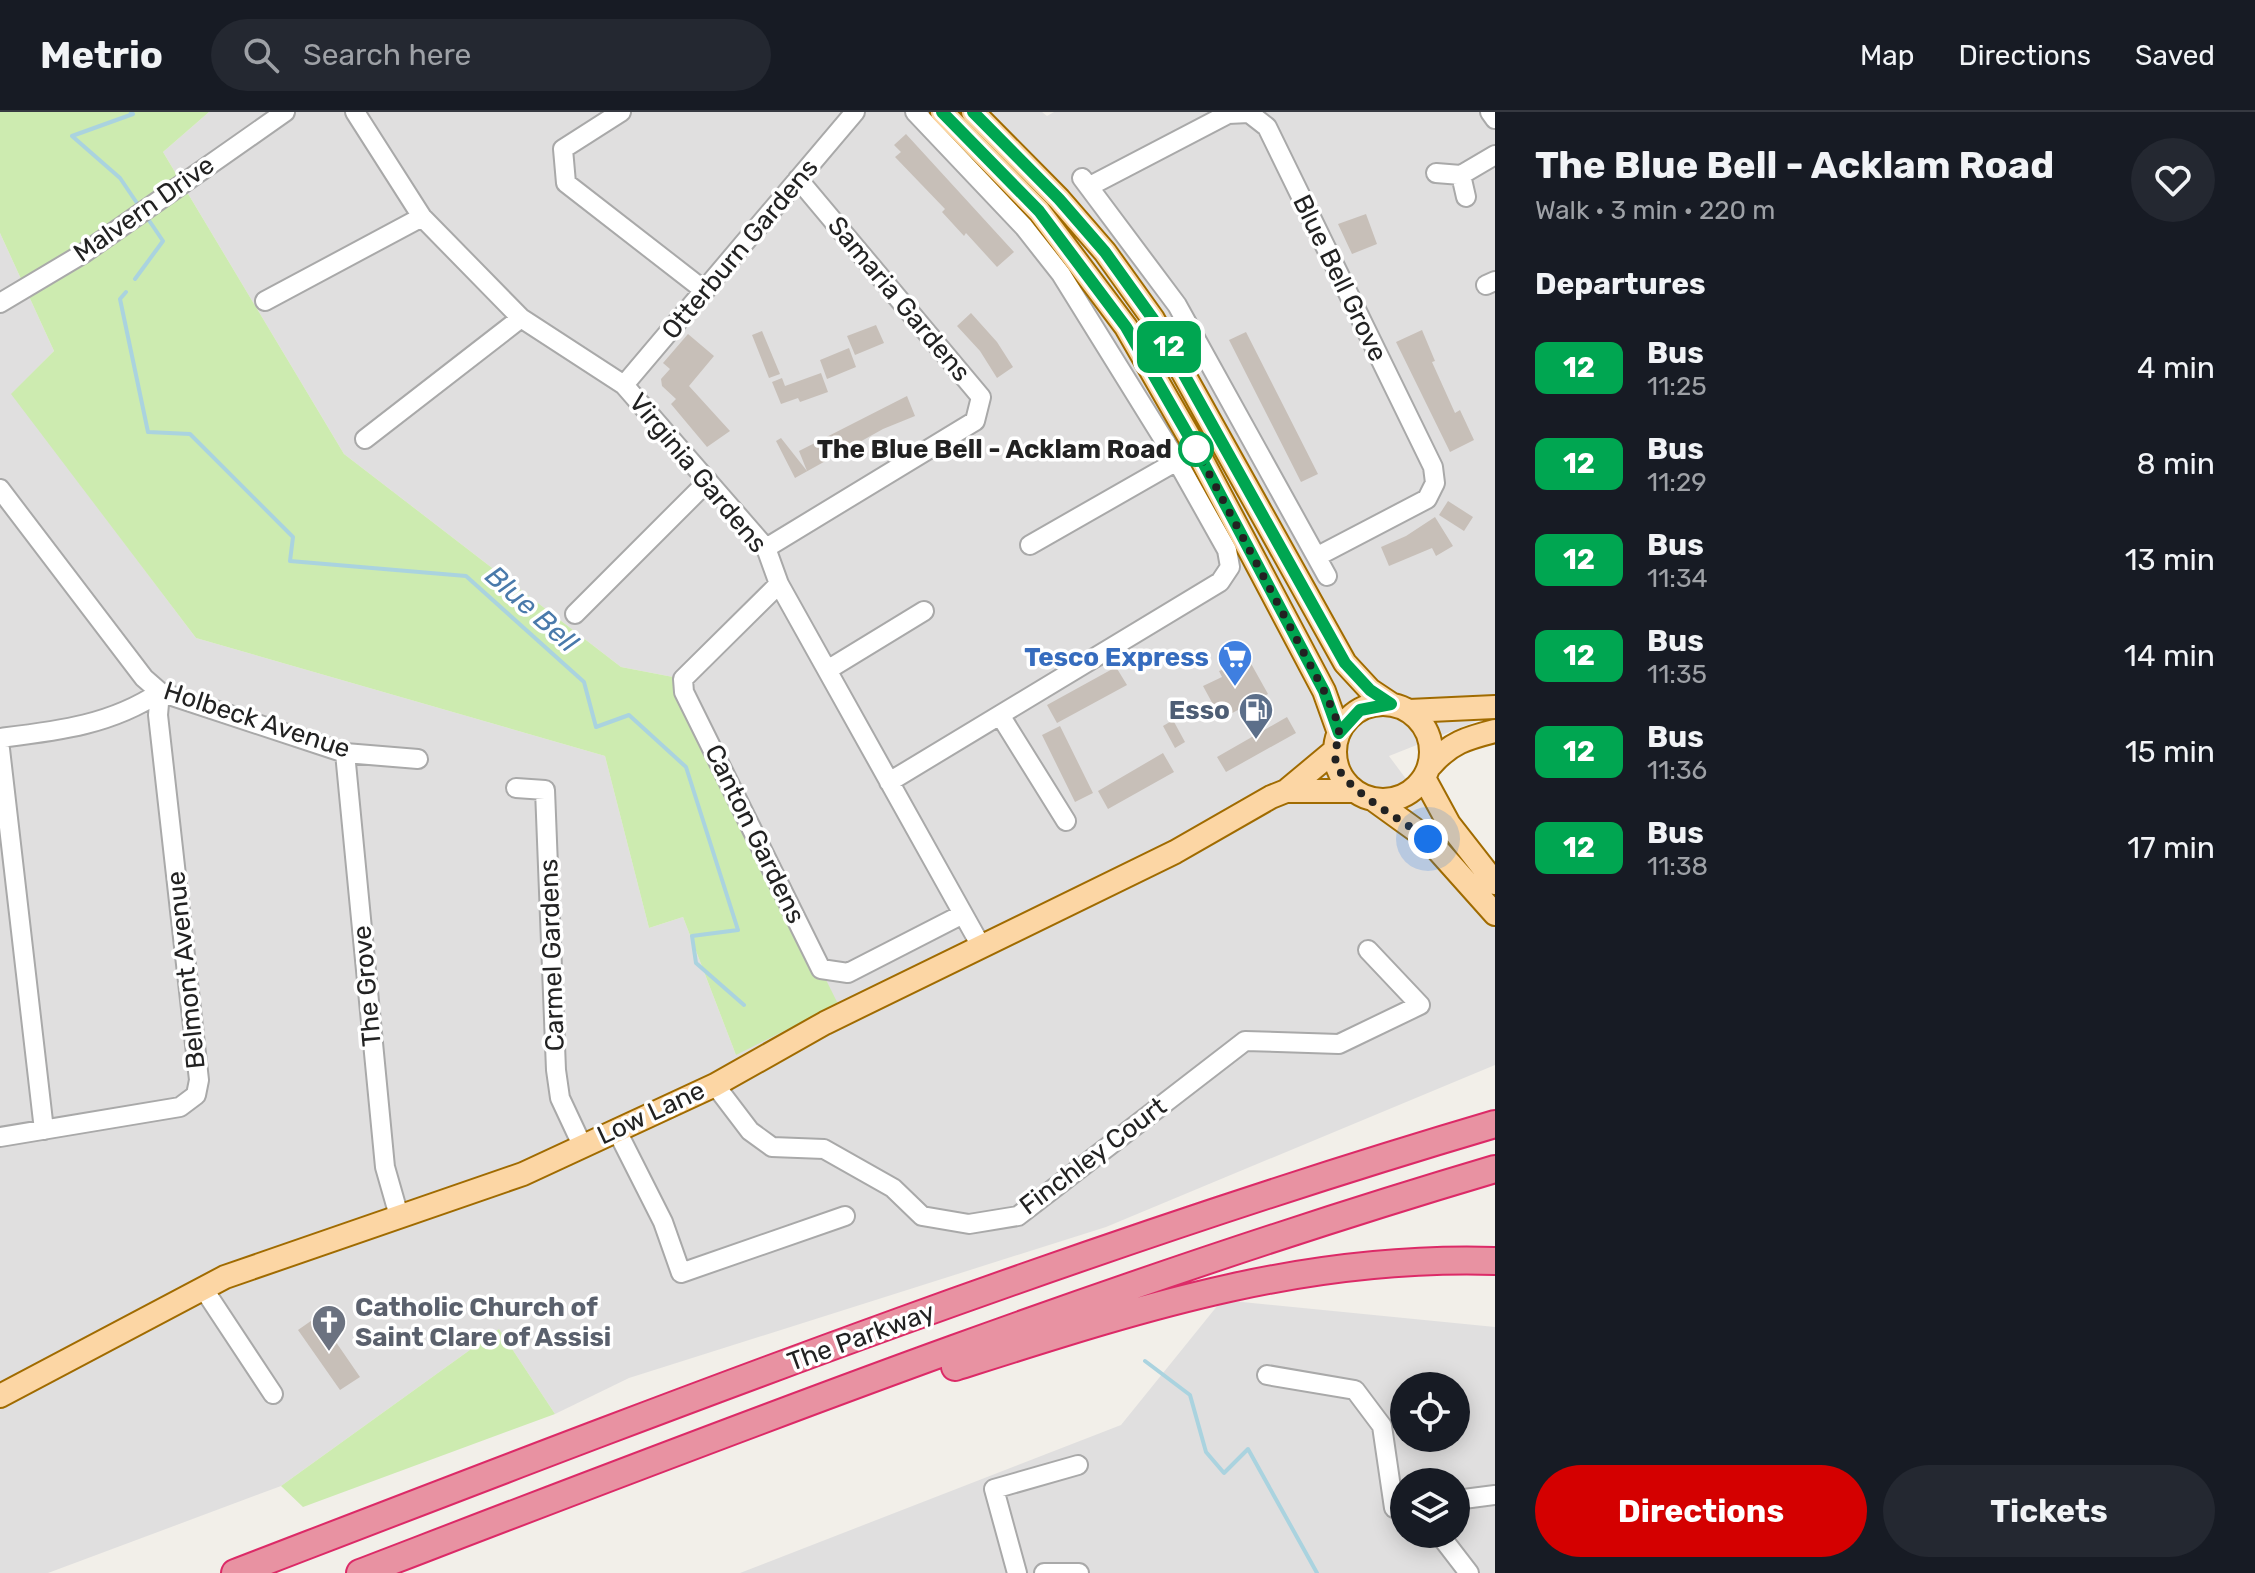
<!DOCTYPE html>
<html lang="en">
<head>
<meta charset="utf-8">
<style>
	:root { --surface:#171b24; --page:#242831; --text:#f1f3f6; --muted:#9ea1a6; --line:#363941; --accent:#d40000 }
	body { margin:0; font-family:Rubik,sans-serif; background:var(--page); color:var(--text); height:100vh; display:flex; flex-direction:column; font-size:30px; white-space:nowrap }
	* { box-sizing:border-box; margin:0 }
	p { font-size:26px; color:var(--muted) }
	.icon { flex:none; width:44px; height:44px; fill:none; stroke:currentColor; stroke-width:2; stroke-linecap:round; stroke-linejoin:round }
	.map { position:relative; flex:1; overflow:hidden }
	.details { display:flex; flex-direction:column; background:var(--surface); width:760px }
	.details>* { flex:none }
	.badge { padding:0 16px; border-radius:12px; font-size:28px; line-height:52px }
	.tools { position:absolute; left:1390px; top:1260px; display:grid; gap:16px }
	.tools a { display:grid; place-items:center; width:80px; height:80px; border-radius:50%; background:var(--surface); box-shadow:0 4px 20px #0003; font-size:40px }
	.you { position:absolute; width:40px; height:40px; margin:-20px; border:6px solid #fff; border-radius:50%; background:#1a73e8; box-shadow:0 0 0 12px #1a73e833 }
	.map>.badge { position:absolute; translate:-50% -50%; box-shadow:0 0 0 4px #fff }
	h2 { padding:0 40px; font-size:30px; line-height:72px }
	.round { display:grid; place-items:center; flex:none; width:84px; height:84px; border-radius:42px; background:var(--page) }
	.overview { display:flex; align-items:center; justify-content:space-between; height:136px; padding:0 40px }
	h1 { font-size:38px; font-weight:700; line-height:60px }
	.action { display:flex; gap:16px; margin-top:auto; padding:16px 40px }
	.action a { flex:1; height:92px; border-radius:48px; background:var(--accent); color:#fff; font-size:32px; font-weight:700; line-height:92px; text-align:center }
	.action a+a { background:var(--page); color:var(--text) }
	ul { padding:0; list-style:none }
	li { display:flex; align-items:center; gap:24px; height:96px; padding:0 40px }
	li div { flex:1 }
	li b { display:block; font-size:30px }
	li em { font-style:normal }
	li .badge { min-width:88px; font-weight:700; text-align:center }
	header { display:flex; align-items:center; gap:48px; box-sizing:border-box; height:112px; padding:0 40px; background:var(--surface); border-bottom:2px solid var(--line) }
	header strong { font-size:38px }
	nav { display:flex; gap:44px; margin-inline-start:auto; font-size:28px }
	.search { width:560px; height:72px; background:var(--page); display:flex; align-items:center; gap:20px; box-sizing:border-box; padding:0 28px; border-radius:44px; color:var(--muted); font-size:30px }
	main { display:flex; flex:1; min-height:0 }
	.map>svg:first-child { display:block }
</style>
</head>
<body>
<header>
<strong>Metrio</strong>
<div class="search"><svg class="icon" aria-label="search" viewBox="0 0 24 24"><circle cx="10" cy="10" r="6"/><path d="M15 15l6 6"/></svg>Search here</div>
<nav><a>Map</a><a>Directions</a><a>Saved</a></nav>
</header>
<main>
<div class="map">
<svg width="1495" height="1461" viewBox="0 0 1495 1461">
	<rect width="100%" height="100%" fill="#f2efe9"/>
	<!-- residential -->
	<path fill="#e0dfdf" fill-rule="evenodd" d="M 209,0 L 1042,0 L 1047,4 L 1054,0 L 1495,0 L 1495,602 L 1389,644 L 1495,787 L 1495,953 L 1106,1115 L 629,1266 L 555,1302 L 499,1217 L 281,1374 L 48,1461 L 0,1461 L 0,121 L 54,239 L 12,282 L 196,526 L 605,644 L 649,816 L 683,805 L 736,943 L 681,590 L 673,565 L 621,555 L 344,342 L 163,40 Z
		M 1222,1188 L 1495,1215 L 1495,1461 L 740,1461 L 1121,1313 ZM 1404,1274 L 1456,1274 L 1456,1326 L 1404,1326 ZM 1404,1370 L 1456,1370 L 1456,1422 L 1404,1422 Z"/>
	<!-- grass -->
	<path fill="#cdebb0" d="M 0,0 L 209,0 L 163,40 L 344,342 L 621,555 L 673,565 L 681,590 L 713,640 L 838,892 L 736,943 L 683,805 L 649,816 L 605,644 L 196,526 L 11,282 L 54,239 L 0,121 Z
		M 499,1217 L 555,1302 L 303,1395 L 281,1374 Z"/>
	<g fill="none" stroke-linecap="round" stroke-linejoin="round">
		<!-- stream -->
		<path stroke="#aad3df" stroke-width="4" d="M 131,0 L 133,2 L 72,24 L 120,66 L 141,97
			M 135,167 L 163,129 L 146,104
			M 126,180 L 120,187 L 148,320 L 190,322 L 293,425 L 290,449 L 466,464 L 584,570 L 596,615 L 629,603 L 686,655 L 738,818 L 692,824 L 696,851 L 744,893
			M 1145,1249 L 1190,1283 L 1206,1340 L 1224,1361 L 1248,1337 L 1317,1461"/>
	</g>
	<!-- building -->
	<path fill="#c7bfb8" d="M 906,22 L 1014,140 L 997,155 L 966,121 L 964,124 L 942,100 L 945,97 L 895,45 L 901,40 L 894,33 Z
		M 1366,102 L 1377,132 L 1352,142 L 1338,112 Z
		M 971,201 L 997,230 L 1013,255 L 997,266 L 980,239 L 957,214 Z
		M 876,213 L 884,231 L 855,243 L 847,224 Z
		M 1422,218 L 1435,249 L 1432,250 L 1455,301 L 1460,298 L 1474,328 L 1450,340 L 1396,230 Z
		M 762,219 L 780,262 L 769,266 L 752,223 Z
		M 1246,220 L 1318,362 L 1301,370 L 1229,228 Z
		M 688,222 L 714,244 L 689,274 L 730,319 L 707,335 L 671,292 L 676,287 L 662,274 L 661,267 L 670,257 L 663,251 Z
		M 849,236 L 856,255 L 827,267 L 820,248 Z
		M 821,261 L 828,280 L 800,290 L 798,286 L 781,292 L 772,270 L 782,266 L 785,274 Z
		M 907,284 L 915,304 L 883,317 L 795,366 L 776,329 L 781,326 L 807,359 L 799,339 Z
		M 1448,389 L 1473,405 L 1464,419 L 1439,403 Z
		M 1435,405 L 1453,434 L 1436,444 L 1432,436 L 1389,454 L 1381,435 L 1406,424 Z
		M 1249,548 L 1268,582 L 1221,607 L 1203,574 L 1222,565 L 1219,559 Z
		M 1116,555 L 1127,573 L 1057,611 L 1047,593 Z
		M 1287,605 L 1296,621 L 1226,660 L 1217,645 Z
		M 1173,608 L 1185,630 L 1175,636 L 1163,614 Z
		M 1060,614 L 1093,681 L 1075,690 L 1042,623 Z
		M 1163,641 L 1174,660 L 1108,697 L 1098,679 Z
		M 318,1204 L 360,1265 L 340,1278 L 298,1218 Z"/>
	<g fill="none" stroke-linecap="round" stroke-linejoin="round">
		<!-- minor casing -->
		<g stroke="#a9a9a9" stroke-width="22">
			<path id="minor" d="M 355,0 L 422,105 L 521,206 L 624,273 L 766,436 L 779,472 L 981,834
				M 621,0 L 563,37 L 566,71 L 705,179
				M 1490,0 L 1495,7
				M 1436,61 L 1461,63 L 1495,43
				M 1461,63 L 1466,85
				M 1082,66 L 1177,193 L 1327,464
				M 1090,74 L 1228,2 L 1249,1 L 1267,15 L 1433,355 L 1435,371 L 1427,387 L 1318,444
				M 1486,173 L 1495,169
				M 265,189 L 422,105
				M 0,191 L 84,141 L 285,0
				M 624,273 L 855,0
				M 365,327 L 521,206
				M 0,377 L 144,566 L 160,580 L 345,641 L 418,647
				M 1030,433 L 1177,349
				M 766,436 L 975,309 L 981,285 L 798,67
				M 779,472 L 683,567 L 684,580 L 821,857 L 848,861 L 963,802
				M 575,502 L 708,369
				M 829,557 L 924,499
				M 1000,603 L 1066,709
				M 0,626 C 57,619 111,613 160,580
				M 0,637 L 44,1018
				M 345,641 L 385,1055 L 399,1104
				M 889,670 L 1220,470 L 1230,455 L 1227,438 L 1177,349 L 1061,162 L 1024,115 L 915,0
				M 516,676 L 545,678 L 556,958 L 560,986 L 582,1033
				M 715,973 L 750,1019 L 772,1035 L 824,1037 L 893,1076 L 922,1104 L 969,1112 L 1018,1104 L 1245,929 L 1339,932 L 1420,893 L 1368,838
				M 616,1017 L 663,1110 L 681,1161 L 845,1104
				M 0,1025 L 180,995 L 196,983 L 199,968 L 158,603 L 160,580
				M 203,1176 L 273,1282
				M 1267,1263 L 1355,1278 L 1382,1314 L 1394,1396 L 1404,1395
				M 1456,1388 L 1495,1383
				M 1439,1422 L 1469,1461
				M 1017,1461 L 994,1377 L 1078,1353
				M 1044,1461 L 1079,1461"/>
		</g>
		<!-- major casing -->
		<g stroke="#a06b00" stroke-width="26">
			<path id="major" d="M 942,0 L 1039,99 L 1126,215 L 1195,335 L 1324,579 L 1339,621
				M 973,0 L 1059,87 L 1105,140 L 1153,207 L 1345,551 L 1370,578 L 1391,592
				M1335 640a48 48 0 1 1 96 0a48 48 0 1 1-96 0Z
				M 1409,599 L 1495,595
				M 1431,653 C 1450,631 1467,626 1495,619
				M 1424,666 L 1449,712 L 1495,771
				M 1286,679 L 1334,639
				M 1374,688 L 1428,727 L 1495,802
				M 0,1284 L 225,1165 L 523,1062 L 715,973 L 825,911 L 1175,740 L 1271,685 L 1286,679 L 1353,679"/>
		</g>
		<!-- highway casing -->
		<g stroke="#dc2a67" stroke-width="30">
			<path id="highway" d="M 955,1255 C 1138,1197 1300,1143 1495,1149
				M 235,1461 C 651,1301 1068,1138 1495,1012
				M 360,1461 C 735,1317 1110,1171 1495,1057"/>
		</g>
		<!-- minor -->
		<use href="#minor" stroke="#fff" stroke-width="18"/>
		<!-- major -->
		<use href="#major" stroke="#fcd6a4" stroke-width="22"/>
		<!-- highway -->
		<use href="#highway" stroke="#e892a2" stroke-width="26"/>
	</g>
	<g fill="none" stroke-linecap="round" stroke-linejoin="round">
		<!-- line casing -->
		<g stroke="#fff" stroke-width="18">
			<path id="line" d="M 942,0 L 1039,99 L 1126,215 L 1195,335 L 1324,579 L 1339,621 L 1360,598 L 1391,592 L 1370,578 L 1345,551 L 1153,207 L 1105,140 L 1059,87 L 973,0"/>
		</g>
		<!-- line -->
		<use href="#line" stroke="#00a651" stroke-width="12"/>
		<!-- walk -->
		<path stroke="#222" stroke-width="8" stroke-dasharray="0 14.4" d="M 1196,337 L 1324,579 C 1329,591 1338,606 1339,620 C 1339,630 1333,639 1336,650 C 1341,676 1404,709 1428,727"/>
	</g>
	<!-- icons -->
	<defs>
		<g id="supermarket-pin" transform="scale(1.8)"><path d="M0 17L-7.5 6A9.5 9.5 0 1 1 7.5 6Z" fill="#3f7fe0" stroke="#fff"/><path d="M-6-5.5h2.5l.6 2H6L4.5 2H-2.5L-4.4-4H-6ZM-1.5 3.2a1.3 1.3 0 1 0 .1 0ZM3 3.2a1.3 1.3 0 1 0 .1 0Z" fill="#fff"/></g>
		<g id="fuel-pin" transform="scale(1.8)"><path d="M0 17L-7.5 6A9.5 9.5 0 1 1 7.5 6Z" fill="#5c6f8a" stroke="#fff"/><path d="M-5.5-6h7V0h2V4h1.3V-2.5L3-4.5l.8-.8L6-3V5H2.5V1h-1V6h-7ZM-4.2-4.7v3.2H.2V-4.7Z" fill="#fff"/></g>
		<g id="church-pin" transform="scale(1.8)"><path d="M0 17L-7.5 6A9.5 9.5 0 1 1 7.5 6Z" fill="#6b7280" stroke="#fff"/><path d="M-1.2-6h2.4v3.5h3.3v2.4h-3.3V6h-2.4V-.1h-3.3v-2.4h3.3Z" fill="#fff"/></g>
	</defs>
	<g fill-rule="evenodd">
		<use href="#supermarket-pin" x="1235" y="545"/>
		<use href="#fuel-pin" x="1256" y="598"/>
		<use href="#church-pin" x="329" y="1210"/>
	</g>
	<!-- markers -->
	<circle fill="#fff" stroke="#00a651" stroke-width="4" cx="1196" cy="337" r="16"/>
	<g text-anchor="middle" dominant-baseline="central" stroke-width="7" stroke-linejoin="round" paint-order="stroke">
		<!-- street labels -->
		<g font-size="26" fill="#222" stroke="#fff">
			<text transform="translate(144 97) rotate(-35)">Malvern Drive</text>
			<text transform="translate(740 137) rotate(-50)">Otterburn Gardens</text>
			<text transform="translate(1340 166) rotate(64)">Blue Bell Grove</text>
			<text transform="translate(899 187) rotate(50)">Samaria Gardens</text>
			<text transform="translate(698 361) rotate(50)">Virginia Gardens</text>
			<text transform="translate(257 608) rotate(18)">Holbeck Avenue</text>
			<text transform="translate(755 722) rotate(64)">Canton Gardens</text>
			<text transform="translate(552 843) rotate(-92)">Carmel Gardens</text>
			<text transform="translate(186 858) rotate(-96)">Belmont Avenue</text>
			<text transform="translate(367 874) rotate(-95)">The Grove</text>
			<text transform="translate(651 1001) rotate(-25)">Low Lane</text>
			<text transform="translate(1093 1044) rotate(-37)">Finchley Court</text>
			<text transform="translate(861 1225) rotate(-20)">The Parkway</text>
		</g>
		<!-- stop labels -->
		<g font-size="26" font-weight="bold" fill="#222" stroke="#fff" text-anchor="end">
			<text x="1172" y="337">The Blue Bell - Acklam Road</text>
		</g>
		<!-- shop labels -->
		<g font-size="26" font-weight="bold" fill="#366cbe" stroke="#fff" text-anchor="end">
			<text x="1209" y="545">Tesco Express</text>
		</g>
		<!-- service labels -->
		<g font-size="26" font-weight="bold" fill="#4e5e75" stroke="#fff" text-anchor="end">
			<text x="1230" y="598">Esso</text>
		</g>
		<!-- worship labels -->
		<g font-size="26" font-weight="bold" fill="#5b616d" stroke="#fff" text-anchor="start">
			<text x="355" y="1195">Catholic Church of<tspan x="355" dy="30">Saint Clare of Assisi</tspan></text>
		</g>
		<!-- water labels -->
		<g font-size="28" font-style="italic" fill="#4a7aab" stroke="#fff">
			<text transform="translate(532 497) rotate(42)">Blue Bell</text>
		</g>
	</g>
</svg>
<div class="tools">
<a><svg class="icon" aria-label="locate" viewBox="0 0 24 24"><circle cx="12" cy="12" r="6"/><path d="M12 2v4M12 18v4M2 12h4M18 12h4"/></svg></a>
<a><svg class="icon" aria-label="layers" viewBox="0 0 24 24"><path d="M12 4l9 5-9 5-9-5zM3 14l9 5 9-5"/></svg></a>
</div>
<div class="you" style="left:1428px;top:727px"></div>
<b class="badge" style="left:1169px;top:235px;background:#00a651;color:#fff">12</b>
</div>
<section class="details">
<div class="overview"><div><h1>The Blue Bell - Acklam Road</h1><p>Walk · 3 min · 220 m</p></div><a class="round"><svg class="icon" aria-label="heart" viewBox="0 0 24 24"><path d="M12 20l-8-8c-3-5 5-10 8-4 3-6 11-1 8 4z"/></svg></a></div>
<h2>Departures</h2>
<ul>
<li><span class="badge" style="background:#00a651;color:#fff">12</span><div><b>Bus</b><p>11:25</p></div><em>4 min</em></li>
<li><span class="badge" style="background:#00a651;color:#fff">12</span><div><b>Bus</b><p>11:29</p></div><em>8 min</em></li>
<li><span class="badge" style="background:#00a651;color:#fff">12</span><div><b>Bus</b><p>11:34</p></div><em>13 min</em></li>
<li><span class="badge" style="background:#00a651;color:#fff">12</span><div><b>Bus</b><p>11:35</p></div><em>14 min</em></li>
<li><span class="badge" style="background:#00a651;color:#fff">12</span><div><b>Bus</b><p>11:36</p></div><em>15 min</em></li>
<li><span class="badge" style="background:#00a651;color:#fff">12</span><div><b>Bus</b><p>11:38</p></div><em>17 min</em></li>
</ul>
<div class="action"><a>Directions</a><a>Tickets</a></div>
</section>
</main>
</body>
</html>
